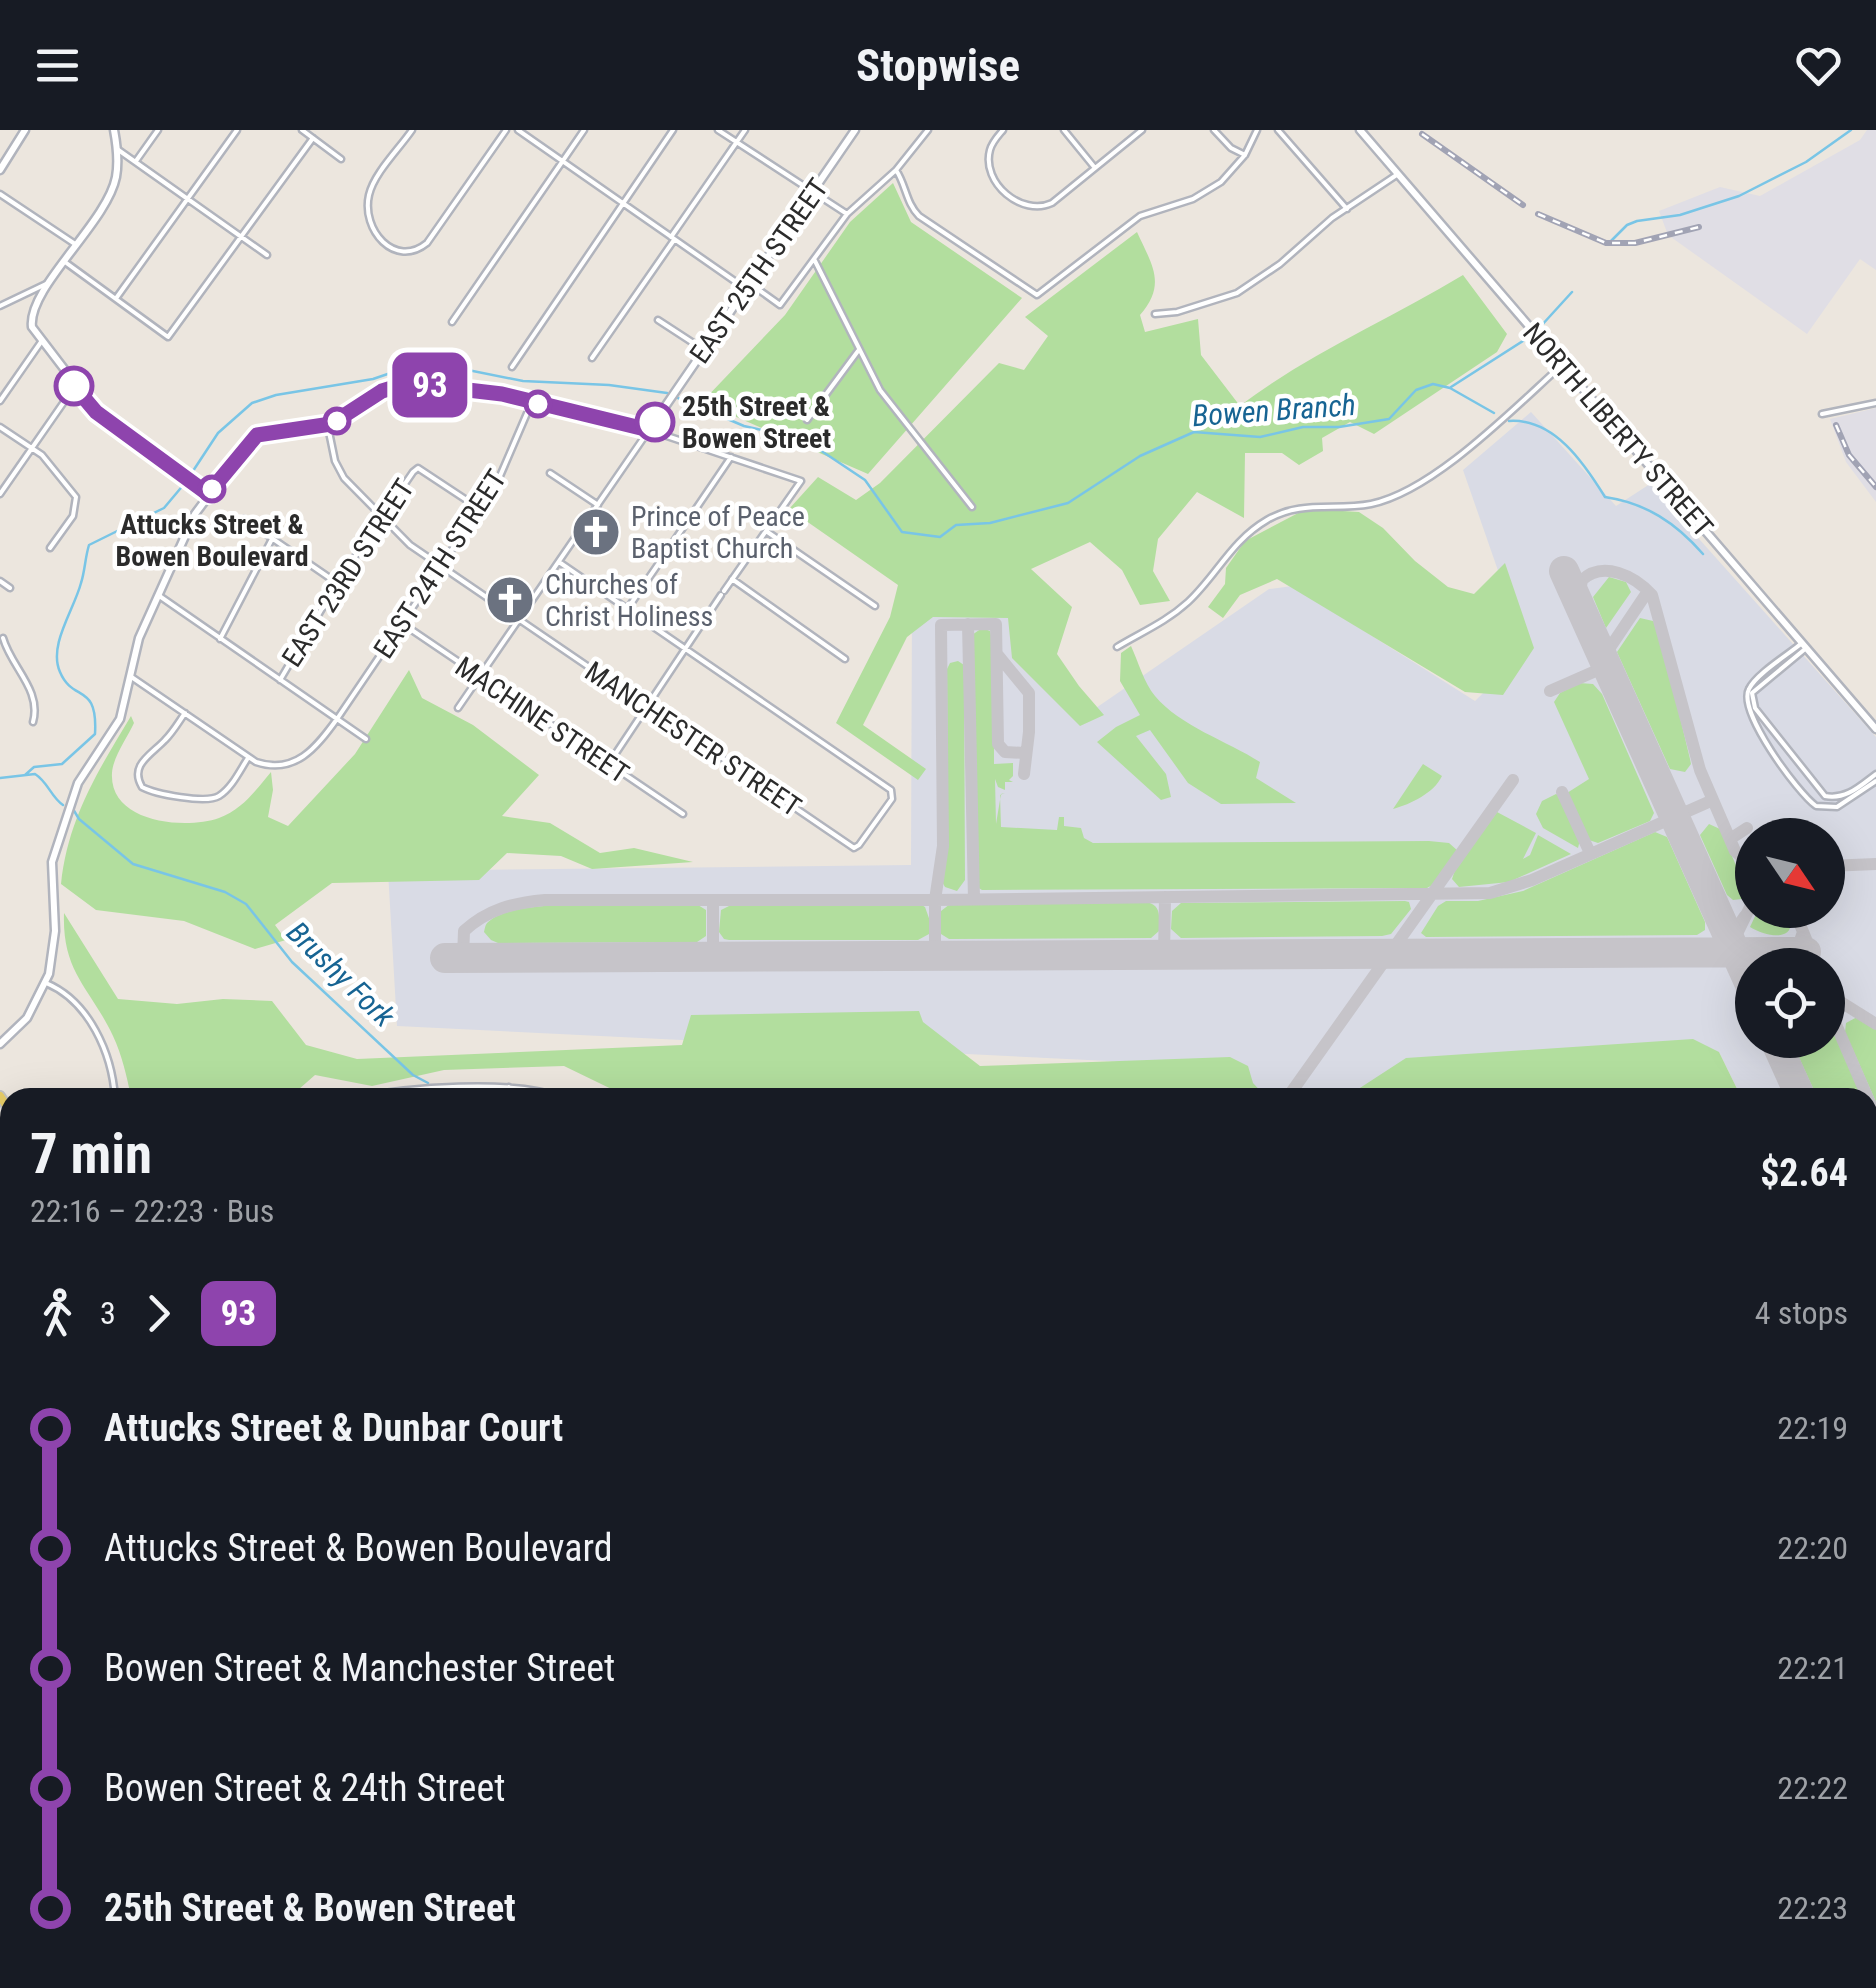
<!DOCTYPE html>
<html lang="en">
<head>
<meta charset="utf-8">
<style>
	:root { --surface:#171b24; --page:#20242c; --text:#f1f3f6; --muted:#9ea1a6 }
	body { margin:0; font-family:"Roboto Condensed",sans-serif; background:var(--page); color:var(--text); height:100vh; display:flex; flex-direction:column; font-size:38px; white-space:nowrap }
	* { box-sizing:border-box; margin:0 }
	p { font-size:32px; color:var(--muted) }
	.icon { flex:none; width:55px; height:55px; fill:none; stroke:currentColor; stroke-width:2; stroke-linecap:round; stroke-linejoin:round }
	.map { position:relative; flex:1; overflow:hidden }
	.sheet { position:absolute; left:0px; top:958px; width:1878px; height:902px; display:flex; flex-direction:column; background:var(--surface); border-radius:30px 30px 0 0; box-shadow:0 10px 40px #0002 }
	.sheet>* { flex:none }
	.badge { padding:0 20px; border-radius:15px; font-size:35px; line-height:65px }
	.needle { width:65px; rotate:125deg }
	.controls { position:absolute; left:1735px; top:688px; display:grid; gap:20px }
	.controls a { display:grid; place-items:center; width:110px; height:110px; border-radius:50%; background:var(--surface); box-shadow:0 10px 40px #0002; font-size:50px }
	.map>.badge { position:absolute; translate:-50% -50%; box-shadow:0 0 0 5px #fff }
	.legs { display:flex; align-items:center; gap:15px; height:110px; padding:0 30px; font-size:32px }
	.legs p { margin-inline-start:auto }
	.head { display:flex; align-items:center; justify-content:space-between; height:170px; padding:0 30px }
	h1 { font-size:55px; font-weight:700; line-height:75px }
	ul { padding:0 30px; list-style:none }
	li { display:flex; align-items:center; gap:35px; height:120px; font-size:38px }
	li i { display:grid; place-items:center; width:15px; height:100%; margin:0 12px; background:currentColor }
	li i::after { content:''; width:25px; height:25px; margin:-12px; border:8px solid; border-radius:50%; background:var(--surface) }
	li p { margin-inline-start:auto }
	li:first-child i { background:linear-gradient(#0000 50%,currentColor 0) }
	li:last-child i { background:linear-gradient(currentColor 50%,#0000 0) }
	header { display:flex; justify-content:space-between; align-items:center; height:130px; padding:0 30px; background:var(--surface); font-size:45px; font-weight:700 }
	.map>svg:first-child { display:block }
</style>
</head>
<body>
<header><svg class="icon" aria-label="menu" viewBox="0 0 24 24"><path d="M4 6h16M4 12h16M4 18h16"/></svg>Stopwise<svg class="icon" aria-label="heart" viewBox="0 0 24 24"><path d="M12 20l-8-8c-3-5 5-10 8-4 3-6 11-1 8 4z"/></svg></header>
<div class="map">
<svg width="1876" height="1858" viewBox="0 0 1876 1858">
	<rect width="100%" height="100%" fill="#ece6de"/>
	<!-- industrial -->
	<path fill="#e0dee5" d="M 1867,0 L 1876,0 L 1876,140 L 1860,129 L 1807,204 L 1668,105 L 1659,81 L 1720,57 L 1760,66 L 1860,10 Z
		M 1876,278 L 1876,372 L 1846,332 L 1830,289 Z"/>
	<!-- airport -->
	<path fill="#d9dbe5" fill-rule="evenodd" d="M 1531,282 L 1616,376 L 1650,354 L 1876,607 L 1876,1199 L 1868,1204 L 1868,968 L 1741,967 L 1719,922 L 1380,967 L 1233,968 L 1210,936 L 397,896 L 388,741 L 911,735 L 912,476 L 1017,489 L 1093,580 L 1269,459 L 1293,456 L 1475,571 L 1526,521 L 1463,340 ZM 1752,705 L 1828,705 L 1828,780 L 1752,780 ZM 1752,835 L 1828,835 L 1828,910 L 1752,910 Z"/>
	<!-- green -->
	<path fill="#b2de9e" d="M 893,53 L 911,92 L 1022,168 L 868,344 L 702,272 L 785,185 L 850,92 Z
		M 1137,102 C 1152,135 1167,154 1140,185 L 1145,202 L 1198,189 L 1201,225 L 1240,276 C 1309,223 1389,190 1463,145 L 1507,204 L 1497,222 L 1374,304 L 1350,292 L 1322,308 L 1323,321 L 1299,335 L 1282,323 L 1245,323 L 1244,388 L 1197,362 L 1158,409 L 1153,441 L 1170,471 L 1140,475 L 1122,440 L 1090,412 L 1031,439 L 1072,477 L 1057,524 L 1079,556 L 1104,585 L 1080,596 L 1012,528 L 1008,488 L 933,487 L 907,507 L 863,595 L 926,639 L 918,650 L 836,593 L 890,487 L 898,455 L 789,379 L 818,347 L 856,370 L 880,353 L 999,233 L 1024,240 L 1048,206 L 1025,187 Z
		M 1327,380 L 1359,382 L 1383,398 L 1415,431 L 1448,457 L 1474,464 L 1505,433 L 1534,518 L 1503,565 L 1465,562 L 1277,449 L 1240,465 L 1223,488 L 1208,477 L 1225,454 L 1226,438 L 1245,411 L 1302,381 Z
		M 1609,447 L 1626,452 L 1631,462 L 1606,498 L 1593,467 Z
		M 1640,488 L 1653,491 L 1659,499 L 1690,629 L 1691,634 L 1685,642 L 1670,639 L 1617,522 Z
		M 982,498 L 990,501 L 994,517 L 994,634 L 1013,633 L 1013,646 L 1009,650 L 1013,652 L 1005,652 L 1005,660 L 998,657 L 995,649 L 996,694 L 1001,664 L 1005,663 L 1000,665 L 1001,697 L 1057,700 L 1059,687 L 1064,687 L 1064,696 L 1081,698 L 1084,708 L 1093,713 L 1429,711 L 1449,713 L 1458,721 L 1457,725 L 1436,753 L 1427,758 L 982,760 L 977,757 L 974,746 L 972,513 L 972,505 Z
		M 1131,516 C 1138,531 1144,553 1155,566 C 1180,596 1227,611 1260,632 L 1256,648 L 1296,673 L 1221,674 L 1188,653 L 1150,600 L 1136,606 L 1166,644 L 1171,667 L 1161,670 L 1097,612 L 1116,597 L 1140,585 L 1120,551 L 1121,523 Z
		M 958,531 L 964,535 L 964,542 L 965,750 L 957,761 L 945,757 L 941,750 L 948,702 L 947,539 L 950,533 Z
		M 409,540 L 422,568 L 473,595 L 539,645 L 502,686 L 550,693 L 600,723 L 634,718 L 693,732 L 592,739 L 561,726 L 507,723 L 479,750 L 332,753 L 275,795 L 286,810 L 255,819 L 184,791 L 96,780 L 61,754 C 68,688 98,641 131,586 L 134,593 C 127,608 113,627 112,643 C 109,693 185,700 219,688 C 243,679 255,661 271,642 L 273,660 L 268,687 L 288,696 L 355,624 Z
		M 1579,553 L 1593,554 L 1602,564 L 1654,683 L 1650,691 L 1598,713 L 1589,710 L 1567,663 L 1589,649 L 1554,572 L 1560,563 Z
		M 1423,634 L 1442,646 C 1434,663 1411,674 1393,679 Z
		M 1556,664 L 1560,666 L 1580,710 L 1578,718 L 1543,698 L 1536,684 L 1542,671 Z
		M 1497,682 L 1536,703 L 1523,729 L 1530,725 L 1538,705 L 1571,724 L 1509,752 L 1459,757 L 1452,749 L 1455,740 Z
		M 1709,694 L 1720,699 L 1746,758 L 1742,769 L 1733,770 L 1727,765 L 1700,705 Z
		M 1655,702 L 1667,707 L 1705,792 L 1705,800 L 1697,805 L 1426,807 L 1421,803 L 1438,776 L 1446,771 L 1478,771 L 1523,761 Z
		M 1405,771 L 1409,772 L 1411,779 L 1391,804 L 1382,806 L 1181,808 L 1171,799 L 1172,781 L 1181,773 Z
		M 1146,772 C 1162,775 1159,787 1159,801 L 1151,808 L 949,809 L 941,804 L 941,781 L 950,774 Z
		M 920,774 L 925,777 L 930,791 L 929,804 L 918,810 L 729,810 L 724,809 L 719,802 L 721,780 L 731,775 Z
		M 698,775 L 706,780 L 706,806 L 697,812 L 498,813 L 491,810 L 484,802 C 486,794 485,794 492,789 C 522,767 655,775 698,775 Z
		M 1758,780 L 1787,780 C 1802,813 1768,808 1750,797 Z
		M 64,783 L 118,869 L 177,874 L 223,869 L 272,871 L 306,915 L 357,929 L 682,915 L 691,885 L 919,881 L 923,892 L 980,936 L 1230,927 L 1248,936 L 1253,953 L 1266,967 L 630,968 L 564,936 L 444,940 L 372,956 L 315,945 L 290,967 L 253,967 L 218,959 L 131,967 C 127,947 122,925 113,906 C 90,857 62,843 64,783 Z
		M 1857,887 L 1876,898 L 1876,972 L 1845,902 L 1846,893 Z
		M 1828,889 L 1863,967 L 1817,967 L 1791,910 L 1828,910 Z
		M 1693,909 L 1719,922 L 1741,967 L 1346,967 L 1406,928 Z
		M 1868,978 L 1876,997 L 1876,1097 L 1868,1078 Z
		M 0,1226 L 10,1233 L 10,1810 L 0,1800 Z
		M 1868,1236 L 1876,1256 L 1876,1401 L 1868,1401 Z
		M 1876,1462 L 1876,1628 L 1868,1622 L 1868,1481 Z
		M 40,1850 L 161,1850 L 156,1858 L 50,1858 Z"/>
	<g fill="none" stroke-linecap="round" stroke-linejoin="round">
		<!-- stream -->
		<path stroke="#79c5e6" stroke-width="2.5" d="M 1611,111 L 1627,95 L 1637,91 L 1680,85 L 1739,66 L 1806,32 L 1851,0
			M 1541,196 L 1572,162
			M 1451,257 L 1529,207
			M 678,268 L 744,296 L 805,310 L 865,350 L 902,402 L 940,407 L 956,395 L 990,393 L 1068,373 L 1140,326 L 1194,302 L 1260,307 L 1303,297 L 1339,297 L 1389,289 L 1416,260 L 1433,254 L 1450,258 L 1494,283
			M 1509,291 C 1554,288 1584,333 1605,367 C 1646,373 1676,393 1703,424
			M 191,344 L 218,303 L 252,273 L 276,265 L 373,249 L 414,235 L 453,237 L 523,251 L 609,255 L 667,263
			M 25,645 L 34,637 L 62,634 L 95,604 C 98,552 73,573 60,542 C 48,515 74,480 81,453 C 85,441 85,428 89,415 L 164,378 L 185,353
			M 0,648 L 35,644 C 48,652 51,667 63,675
			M 73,679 L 79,689 L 133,734 L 225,762 L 246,774 L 292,832 L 413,945 L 428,953
			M 1868,1251 L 1876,1250
			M 0,1592 L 10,1595
			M 147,1850 L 153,1858
			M 623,1850 L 626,1858
			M 905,1850 L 915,1858"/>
		<!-- taxiway -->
		<path stroke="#c6c4c9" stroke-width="12" d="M 1578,473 L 1582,450 C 1603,430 1635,446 1652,465 L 1700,640 L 1735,721 L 1752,736
			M 968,494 L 974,769
			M 997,524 L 1029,563 L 1029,602 L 1024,644
			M 1603,528 L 1648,461
			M 1550,561 L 1607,536
			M 1562,662 L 1590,723
			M 1730,709 L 1747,698
			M 1828,736 L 1876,734
			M 713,770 L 713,827
			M 1794,780 L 1806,809 L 1809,835
			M 1735,821 L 1736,806 L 1752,773
			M 1698,822 L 1730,808 L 1745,786
			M 1783,822 L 1800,811 L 1803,802
			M 1164,825 L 1165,767
			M 935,826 L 935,770 L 943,716 L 941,495 L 996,494 L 998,614 L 1005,622 L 1025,623
			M 463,828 L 464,801 C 488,779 513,773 545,770 L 935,770 L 1490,763 L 1532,750 L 1713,670
			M 1828,864 L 1876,894
			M 1828,876 L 1876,987
			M 1290,964 L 1513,650"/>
		<!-- runway -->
		<path stroke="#c6c4c9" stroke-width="30" d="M 1564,441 L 1752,859
			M 445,828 L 1806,822
			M 1775,910 L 1801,968
			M 1868,1114 L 1876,1132"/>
		<!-- street casing -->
		<g stroke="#b1b4bd" stroke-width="9">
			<path id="street" d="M 302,0 L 341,29
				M 412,0 C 399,19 374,43 369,65 C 361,100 395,139 427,113 L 506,0
				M 518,0 L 746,159
				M 718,0 L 847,84
				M 1003,0 C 998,6 992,12 990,20 C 981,53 1022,87 1052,73 L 1142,0
				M 1064,0 L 1095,38
				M 1214,0 L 1231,18 L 1245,25
				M 1278,0 L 1347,79
				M 117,19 L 267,125
				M 136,31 L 158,0
				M 896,40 C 906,55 906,73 919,86 L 1037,165 L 1140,86 L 1193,69 L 1221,52 L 1245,25 L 1257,0
				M 0,64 L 75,114
				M 671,107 L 745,0
				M 814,129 L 880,260 L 972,377
				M 65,132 L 168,207 L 313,8
				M 752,155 L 780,175 L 847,84 L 896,40 L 928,0
				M 117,167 L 237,0
				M 0,176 L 46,154
				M 1155,184 L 1177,182 L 1237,163 L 1280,134 L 1332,88 L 1398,44
				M 658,190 L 704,220
				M 452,192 L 584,0
				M 592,228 L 674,110
				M 512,237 L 673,0
				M 0,271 L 41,212
				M 1822,284 L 1876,273
				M 807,290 L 858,221
				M 0,297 L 42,325 L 76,367 L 73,386 L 50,418
				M 328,297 L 335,331 L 344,348 L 410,415 L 829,701 L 854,718 L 859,715 L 892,669 L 891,660 L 559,432
				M 550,343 L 598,375
				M 0,364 L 75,256
				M 244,389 L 337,453
				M 766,401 L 875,476
				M 674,411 L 731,327
				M 732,449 L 845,529
				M 0,451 L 10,458
				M 158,465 L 366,609
				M 628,478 L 668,420
				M 403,494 L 683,684
				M 3,508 C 11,537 42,560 33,592
				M 220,509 L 272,409
				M 1802,513 C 1789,524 1756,544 1749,559 C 1737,581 1797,662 1816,676 L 1837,677 L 1876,651
				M 1117,517 C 1142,502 1166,492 1188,472 C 1217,445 1231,411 1267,390 C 1301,370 1334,381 1371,374 C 1434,361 1514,278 1562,235
				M 1805,519 L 1752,563 L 1755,578 L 1825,666 C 1846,670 1860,656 1876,644
				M 130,546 L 256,632 C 295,645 316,618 337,589 L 497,353 L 531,274
				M 280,550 L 337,453 L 413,342 L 418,338 L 480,379
				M 458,578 L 649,300 L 801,351 L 724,461
				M 185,583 C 178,593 173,602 165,610 C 151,625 129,635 142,657 C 155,664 206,674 219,666 C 232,658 240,640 248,628
				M 608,635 L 721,465
				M 46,853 C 89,871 112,923 115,968
				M 509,957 L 511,968
				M 352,968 C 406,958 512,948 563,968
				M 10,1032 C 0,1049 0,1064 10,1082
				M 0,1144 L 10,1138
				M 0,1229 L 10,1225
				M 1868,1656 L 1876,1662
				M 1868,1711 L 1876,1699
				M 1868,1742 L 1876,1747
				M 1868,1846 L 1876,1853
				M 301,1850 L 308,1858
				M 1038,1850 L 1052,1858
				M 1540,1850 L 1552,1858
				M 1211,1858 L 1224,1850
				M 1377,1858 L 1380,1850
				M 1500,1858 L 1505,1850"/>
		</g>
		<!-- secondary casing -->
		<g stroke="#b1b4bd" stroke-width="11">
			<path id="secondary" d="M 114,0 C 117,16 119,31 116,47 C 107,93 27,158 32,197 L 97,282 L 208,364
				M 1360,0 L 1876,599
				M 0,40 L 25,0
				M 0,914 L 27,888 L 49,844 L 55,801 L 52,732 L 78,653 L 120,589 L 139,508 L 195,384 L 251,309 L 269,301 L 328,295 L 352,283 L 382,261 L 408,253 L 502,265 L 649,300 L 855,0
				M 444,1858 L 447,1850"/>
		</g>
		<!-- primary casing -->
		<g stroke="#c4c4c4" stroke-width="12">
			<path id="primary" d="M 0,966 L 10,981
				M 511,1850 L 513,1858
				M 1782,1850 L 1791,1858"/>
		</g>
		<!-- street -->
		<use href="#street" stroke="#fff" stroke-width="4"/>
		<!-- secondary -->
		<use href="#secondary" stroke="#fff" stroke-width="6"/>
		<!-- primary -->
		<use href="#primary" stroke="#e7cd68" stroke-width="8"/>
		<!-- rail casing -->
		<g stroke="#a1a3b4" stroke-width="6">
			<path id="rail" d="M 1422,4 L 1523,75
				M 1538,84 L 1606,113 L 1635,113 L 1699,97
				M 1836,295 L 1849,325 L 1876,357"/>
		</g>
		<!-- rail -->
		<use href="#rail" stroke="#fff" stroke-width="2.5" stroke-dasharray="8" stroke-linecap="butt"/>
	</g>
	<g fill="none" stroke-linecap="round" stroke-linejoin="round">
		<!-- line-1 casing -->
		<g stroke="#fff" stroke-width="22">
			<path id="line-1" d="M 74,256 L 96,282 L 208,364 L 257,305 L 331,294 L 382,261 L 408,253 L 502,264 L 649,300 L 655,292"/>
		</g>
		<!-- line-1 -->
		<use href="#line-1" stroke="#8e44ad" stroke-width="15"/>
	</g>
	<!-- icons -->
	<defs>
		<g id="church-disc" transform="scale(2.5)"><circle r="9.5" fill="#6b7280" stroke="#fff"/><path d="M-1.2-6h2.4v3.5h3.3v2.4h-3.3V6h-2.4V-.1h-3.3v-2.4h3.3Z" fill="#fff"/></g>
	</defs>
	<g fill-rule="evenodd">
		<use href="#church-disc" x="596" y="402"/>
		<use href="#church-disc" x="510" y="470"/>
	</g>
	<!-- markers -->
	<g fill="#fff" stroke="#8e44ad" stroke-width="5">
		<circle cx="74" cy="256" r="18"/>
		<circle cx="538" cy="274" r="12"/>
		<circle cx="337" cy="291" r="12"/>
		<circle cx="655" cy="292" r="18"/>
		<circle cx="212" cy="359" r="12"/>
	</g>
	<g text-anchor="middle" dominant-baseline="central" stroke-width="9" stroke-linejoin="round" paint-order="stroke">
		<!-- street labels -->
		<g font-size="28" fill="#2b2b2b" stroke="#fff">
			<text transform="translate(759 141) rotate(-55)">EAST 25TH STREET</text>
			<text transform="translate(1618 300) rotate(49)">NORTH LIBERTY STREET</text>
			<text transform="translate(440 434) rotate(-57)">EAST 24TH STREET</text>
			<text transform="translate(348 443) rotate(-57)">EAST 23RD STREET</text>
			<text transform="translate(542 590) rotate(34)">MACHINE STREET</text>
			<text transform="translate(693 609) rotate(34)">MANCHESTER STREET</text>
		</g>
		<!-- stop labels -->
		<g font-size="28" font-weight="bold" fill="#2b2b2b" stroke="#fff" text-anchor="start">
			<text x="682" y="276">25th Street &amp;<tspan x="682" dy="32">Bowen Street</tspan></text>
			<text x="212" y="394" text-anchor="middle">Attucks Street &amp;<tspan x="212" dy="32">Bowen Boulevard</tspan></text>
		</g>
		<!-- worship labels -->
		<g font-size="28" fill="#5b616d" stroke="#fff" text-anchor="start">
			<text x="631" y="386">Prince of Peace<tspan x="631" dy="32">Baptist Church</tspan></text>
			<text x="545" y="454">Churches of<tspan x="545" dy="32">Christ Holiness</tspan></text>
		</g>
		<!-- water labels -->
		<g font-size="30" font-style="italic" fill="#176493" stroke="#fff">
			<text transform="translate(1274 280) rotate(-4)">Bowen Branch</text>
			<text transform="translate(341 844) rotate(44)">Brushy Fork</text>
		</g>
	</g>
</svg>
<div class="controls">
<a><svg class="needle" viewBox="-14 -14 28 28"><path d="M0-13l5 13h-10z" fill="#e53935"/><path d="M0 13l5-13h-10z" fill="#9ea1a6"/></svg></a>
<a><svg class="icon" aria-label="locate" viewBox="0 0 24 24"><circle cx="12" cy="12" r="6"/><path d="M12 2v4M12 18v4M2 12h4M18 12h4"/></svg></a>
</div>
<b class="badge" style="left:430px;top:255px;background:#8e44ad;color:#fff">93</b>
<section class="sheet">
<div class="head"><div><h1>7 min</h1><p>22:16 – 22:23 · Bus</p></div><b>$2.64</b></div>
<div class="legs"><svg class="icon" aria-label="walk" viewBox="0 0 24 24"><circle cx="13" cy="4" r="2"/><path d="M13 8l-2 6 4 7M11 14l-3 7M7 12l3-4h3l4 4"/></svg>3<svg class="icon" aria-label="forward" viewBox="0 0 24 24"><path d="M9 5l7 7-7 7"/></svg><b class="badge" style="background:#8e44ad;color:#fff">93</b><p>4 stops</p></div>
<ul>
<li><i style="color:#8e44ad"></i><b>Attucks Street &amp; Dunbar Court</b><p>22:19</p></li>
<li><i style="color:#8e44ad"></i><span>Attucks Street &amp; Bowen Boulevard</span><p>22:20</p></li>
<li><i style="color:#8e44ad"></i><span>Bowen Street &amp; Manchester Street</span><p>22:21</p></li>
<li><i style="color:#8e44ad"></i><span>Bowen Street &amp; 24th Street</span><p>22:22</p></li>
<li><i style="color:#8e44ad"></i><b>25th Street &amp; Bowen Street</b><p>22:23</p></li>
</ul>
</section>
</div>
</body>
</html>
